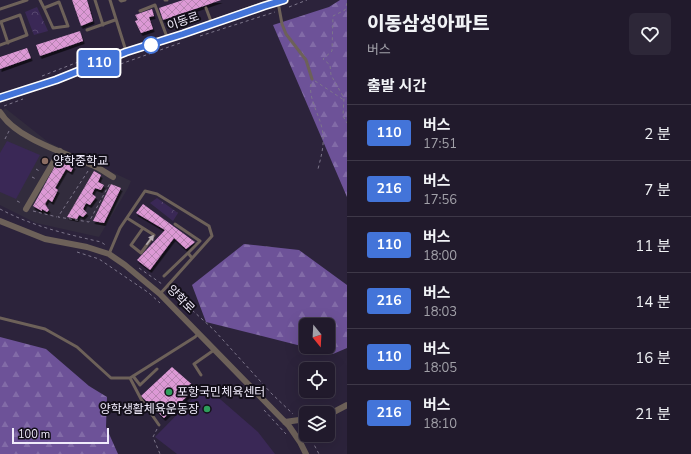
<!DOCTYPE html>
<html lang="ko">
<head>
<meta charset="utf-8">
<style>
	:root { --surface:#211a2c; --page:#2d2738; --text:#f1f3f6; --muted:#a2a1a9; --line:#3e3848 }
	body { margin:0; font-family:"Nunito Sans","Noto Sans KR",sans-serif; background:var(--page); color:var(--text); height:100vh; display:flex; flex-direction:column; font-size:15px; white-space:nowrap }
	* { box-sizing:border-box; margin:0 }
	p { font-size:13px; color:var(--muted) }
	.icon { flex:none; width:22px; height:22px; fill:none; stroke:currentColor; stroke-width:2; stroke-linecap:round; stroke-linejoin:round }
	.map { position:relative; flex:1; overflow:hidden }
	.sheet { display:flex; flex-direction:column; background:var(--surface); width:344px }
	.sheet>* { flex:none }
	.badge { padding:0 8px; border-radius:3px; font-size:14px; line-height:26px }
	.needle { width:26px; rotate:162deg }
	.buttons { position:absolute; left:299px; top:318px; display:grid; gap:8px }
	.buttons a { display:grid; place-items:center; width:36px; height:36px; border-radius:6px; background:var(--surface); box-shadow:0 4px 16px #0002,0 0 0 1px var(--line); font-size:20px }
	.scale { position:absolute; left:12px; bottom:10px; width:97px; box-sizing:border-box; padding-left:4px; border:2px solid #f0ebfb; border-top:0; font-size:11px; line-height:14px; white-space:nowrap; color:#f0ebfb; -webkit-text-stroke:3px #130f19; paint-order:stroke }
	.map>.badge { position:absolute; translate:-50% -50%; box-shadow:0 0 0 2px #fff }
	h2 { padding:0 20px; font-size:15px; line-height:36px }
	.round { display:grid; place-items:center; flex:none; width:42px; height:42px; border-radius:6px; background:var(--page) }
	.summary { display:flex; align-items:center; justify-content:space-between; height:68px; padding:0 20px }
	h1 { font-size:19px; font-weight:800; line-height:30px }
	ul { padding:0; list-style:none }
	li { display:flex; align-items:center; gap:12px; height:56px; padding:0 20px; border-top:1px solid var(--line) }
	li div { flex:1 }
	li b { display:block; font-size:15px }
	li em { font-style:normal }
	li .badge { min-width:44px; font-weight:700; text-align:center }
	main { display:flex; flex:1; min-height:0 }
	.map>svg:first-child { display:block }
</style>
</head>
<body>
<main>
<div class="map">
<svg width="347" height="454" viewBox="0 0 347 454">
	<defs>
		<pattern id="forest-firs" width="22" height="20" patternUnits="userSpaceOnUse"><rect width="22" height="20" fill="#6d5298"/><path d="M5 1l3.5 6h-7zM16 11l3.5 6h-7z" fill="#826ba7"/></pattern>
		<pattern id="park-crowns" width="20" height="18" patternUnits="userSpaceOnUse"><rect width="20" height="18" fill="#3a2856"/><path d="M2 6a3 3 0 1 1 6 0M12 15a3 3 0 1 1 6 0" fill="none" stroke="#57476f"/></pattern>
		<pattern id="building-cross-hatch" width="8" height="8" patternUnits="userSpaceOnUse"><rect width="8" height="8" fill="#dc99d5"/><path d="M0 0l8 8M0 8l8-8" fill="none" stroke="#b784b2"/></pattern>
		<filter id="shadow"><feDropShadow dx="1.5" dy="3" stdDeviation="0" flood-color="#0009"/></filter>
	</defs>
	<rect width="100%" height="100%" fill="#2c233b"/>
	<!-- education -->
	<path fill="#322c3d" d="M 5,108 L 48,142 L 131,181 L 128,188 L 99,237 L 36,223 L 0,205 L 0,114 Z"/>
	<!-- forest -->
	<path fill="url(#forest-firs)" fill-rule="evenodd" d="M 340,0 L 347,0 L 347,197 L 273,25 L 329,7 Z
		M 244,244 L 299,250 L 347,285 L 347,348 L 333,354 L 206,322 L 192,285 ZM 306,325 L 328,325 L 328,347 L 306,347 Z
		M 0,337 L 46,349 L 89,386 L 107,397 L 106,427 L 118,454 L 0,454 Z"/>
	<!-- park -->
	<path fill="url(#park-crowns)" d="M 37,7 L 48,31 L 34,35 L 25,12 Z
		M 157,198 L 178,213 L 173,221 L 150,203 Z"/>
	<!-- pitch -->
	<path fill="#3a2856" d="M 7,141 L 40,155 L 16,199 L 0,192 L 0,153 Z
		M 205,386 L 258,432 L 275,454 L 177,454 L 155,437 Z"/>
	<!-- building -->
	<path fill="url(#building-cross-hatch)" filter="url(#shadow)" d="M 72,0 L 87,0 L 93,21 L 81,26 Z
		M 183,0 L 221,0 L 163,20 L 159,8 Z
		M 152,9 L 154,16 L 149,17 L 153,29 L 141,33 L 135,21 L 138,20 L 135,15 Z
		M 80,31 L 83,41 L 40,56 L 36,45 Z
		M 27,48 L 31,58 L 0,69 L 0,57 Z
		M 61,155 L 71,160 L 69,164 L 74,166 L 71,172 L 66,169 L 55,188 L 58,190 L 52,202 L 48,199 L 45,204 L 49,210 L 47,212 L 42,209 L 42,211 L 33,206 Z
		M 94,171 L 101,175 L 98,182 L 104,185 L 101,190 L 95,188 L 92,194 L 96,197 L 90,205 L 86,203 L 83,209 L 87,213 L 83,217 L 79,215 L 77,219 L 67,217 Z
		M 111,184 L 121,188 L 104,223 L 93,221 Z
		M 143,204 L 195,242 L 186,249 L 174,238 L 150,270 L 137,260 L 165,230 L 136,213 Z
		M 172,367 L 196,388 L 164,418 L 141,396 Z"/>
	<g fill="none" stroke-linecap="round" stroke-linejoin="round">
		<!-- path -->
		<path stroke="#7d768b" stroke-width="1" stroke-dasharray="3 3" stroke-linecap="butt" d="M 347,3 L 345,10 L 333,16 L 332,51 L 323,59 L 330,65 L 331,75 L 344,98 L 343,116 L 347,123
			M 289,7 L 307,0
			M 200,36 L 275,12
			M 98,72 L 180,43
			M 42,76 L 104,52
			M 315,81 L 344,100
			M 311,84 C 308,100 322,118 323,135 C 324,147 321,157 318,169
			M 4,106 L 23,99
			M 5,139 L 9,131
			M 36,169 L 41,172
			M 88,171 L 58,217 L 89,222 L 110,183
			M 32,177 L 36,179
			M 17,201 L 21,203
			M 0,209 C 32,226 66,234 101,242 L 107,246
			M 33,211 L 57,217
			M 77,252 L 99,259 L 149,293 L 160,303
			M 139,268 L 162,284
			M 170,290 L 214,330 L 271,393 L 293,414
			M 264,410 L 286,434
			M 303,426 L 306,430
			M 157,429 L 153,437 L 160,454
			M 309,435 L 319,454"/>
		<!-- service -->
		<path stroke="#6d6159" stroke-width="3" d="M 40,0 L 44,8
			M 95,0 L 103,25
			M 110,0 L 126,51
			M 120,0 L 121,1 L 125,0
			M 165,0 L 167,0
			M 59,2 L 68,26 L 53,28 L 44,8 Z
			M 278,2 L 282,24 L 286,34 L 306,60 L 312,79
			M 206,8 L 212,24
			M 0,9 L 27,0
			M 140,11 L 155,5 L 167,37
			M 0,22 L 20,15 L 27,35 L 0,45
			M 1,22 L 8,43
			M 87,30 L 115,20
			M 127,218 L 154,235 L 141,253 L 131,245 L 143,228
			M 175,224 L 200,241 L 188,253
			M 109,254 L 120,228 L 145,191 L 157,194 L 209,226 L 212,236 L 160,294
			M 164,276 L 188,253 L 192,258
			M 0,318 L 45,329 L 77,347 L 111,378 L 130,378 L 195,337 L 199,333
			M 201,375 L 194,364 L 214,350
			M 133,376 L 140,385 L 157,369
			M 130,378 L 141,399 L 159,425"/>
		<!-- minor -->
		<path stroke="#6d6159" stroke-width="6" d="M 0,112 C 15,138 65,153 92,165 C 100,168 106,173 113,177
			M 26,209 L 60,151
			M 0,221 L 45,239 L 87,247 L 109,254 L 125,265 L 160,294 L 289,426 L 300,442 L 306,454
			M 328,415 L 347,405
			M 285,422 L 306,419"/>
		<!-- tertiary -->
		<path stroke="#6d6159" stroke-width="8" d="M 0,98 L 56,80 L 126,52 L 183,34 L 265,5 L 285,0"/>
	</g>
	<!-- one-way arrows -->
	<defs><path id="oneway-solid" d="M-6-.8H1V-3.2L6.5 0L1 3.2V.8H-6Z"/></defs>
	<use fill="#b5adb2" href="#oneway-solid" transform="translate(150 240) rotate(-53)"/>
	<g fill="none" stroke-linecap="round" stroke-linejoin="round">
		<!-- line casing -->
		<g stroke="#fff" stroke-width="9">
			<path id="line" d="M 0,98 L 56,80 L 126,52 L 183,34 L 264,6 L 284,0"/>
		</g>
		<!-- line -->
		<use href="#line" stroke="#4374d9" stroke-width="6"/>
	</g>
	<!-- markers -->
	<circle fill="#fff" stroke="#4374d9" stroke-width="2" cx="151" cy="45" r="8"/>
	<circle fill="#8d6e63" stroke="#130f19" stroke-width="1.5" cx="45" cy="161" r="4"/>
	<g fill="#2e9e5b" stroke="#130f19" stroke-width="1.5">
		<circle cx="169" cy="392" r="4"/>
		<circle cx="207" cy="409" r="4"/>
	</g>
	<g text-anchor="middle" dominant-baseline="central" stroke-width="4" stroke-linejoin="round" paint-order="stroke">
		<!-- street labels -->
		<g font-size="12" fill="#f0ebfb" stroke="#130f19">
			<text transform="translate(183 21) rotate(-19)">이동로</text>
			<text transform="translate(181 299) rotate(45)">양학로</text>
		</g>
		<!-- poi labels -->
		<g font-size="12" fill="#f0ebfb" stroke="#130f19" text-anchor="start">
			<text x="53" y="161">양학중학교</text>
			<text x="177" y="392">포항국민체육센터</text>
			<text x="199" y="409" text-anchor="end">양학생활체육운동장</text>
		</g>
	</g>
</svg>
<div class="buttons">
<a><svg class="needle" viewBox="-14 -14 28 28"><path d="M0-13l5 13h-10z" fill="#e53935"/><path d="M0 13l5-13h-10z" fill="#a2a1a9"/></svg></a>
<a><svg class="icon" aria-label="locate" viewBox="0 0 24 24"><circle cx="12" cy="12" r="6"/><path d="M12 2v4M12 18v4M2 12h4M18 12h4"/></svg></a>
<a><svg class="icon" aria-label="layers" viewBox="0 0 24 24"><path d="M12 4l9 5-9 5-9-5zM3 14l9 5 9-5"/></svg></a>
</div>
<div class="scale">100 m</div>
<b class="badge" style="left:99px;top:63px;background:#4374d9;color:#fff">110</b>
</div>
<section class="sheet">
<div class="summary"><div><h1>이동삼성아파트</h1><p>버스</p></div><a class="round"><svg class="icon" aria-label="heart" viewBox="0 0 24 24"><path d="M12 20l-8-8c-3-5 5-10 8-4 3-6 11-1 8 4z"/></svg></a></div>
<h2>출발 시간</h2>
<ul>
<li><span class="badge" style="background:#4374d9;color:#fff">110</span><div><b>버스</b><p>17:51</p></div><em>2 분</em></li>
<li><span class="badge" style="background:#4374d9;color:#fff">216</span><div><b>버스</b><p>17:56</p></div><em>7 분</em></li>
<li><span class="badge" style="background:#4374d9;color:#fff">110</span><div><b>버스</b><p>18:00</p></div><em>11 분</em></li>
<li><span class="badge" style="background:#4374d9;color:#fff">216</span><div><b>버스</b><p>18:03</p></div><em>14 분</em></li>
<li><span class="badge" style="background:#4374d9;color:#fff">110</span><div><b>버스</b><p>18:05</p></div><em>16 분</em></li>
<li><span class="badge" style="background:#4374d9;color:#fff">216</span><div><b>버스</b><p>18:10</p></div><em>21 분</em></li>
</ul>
</section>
</main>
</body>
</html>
